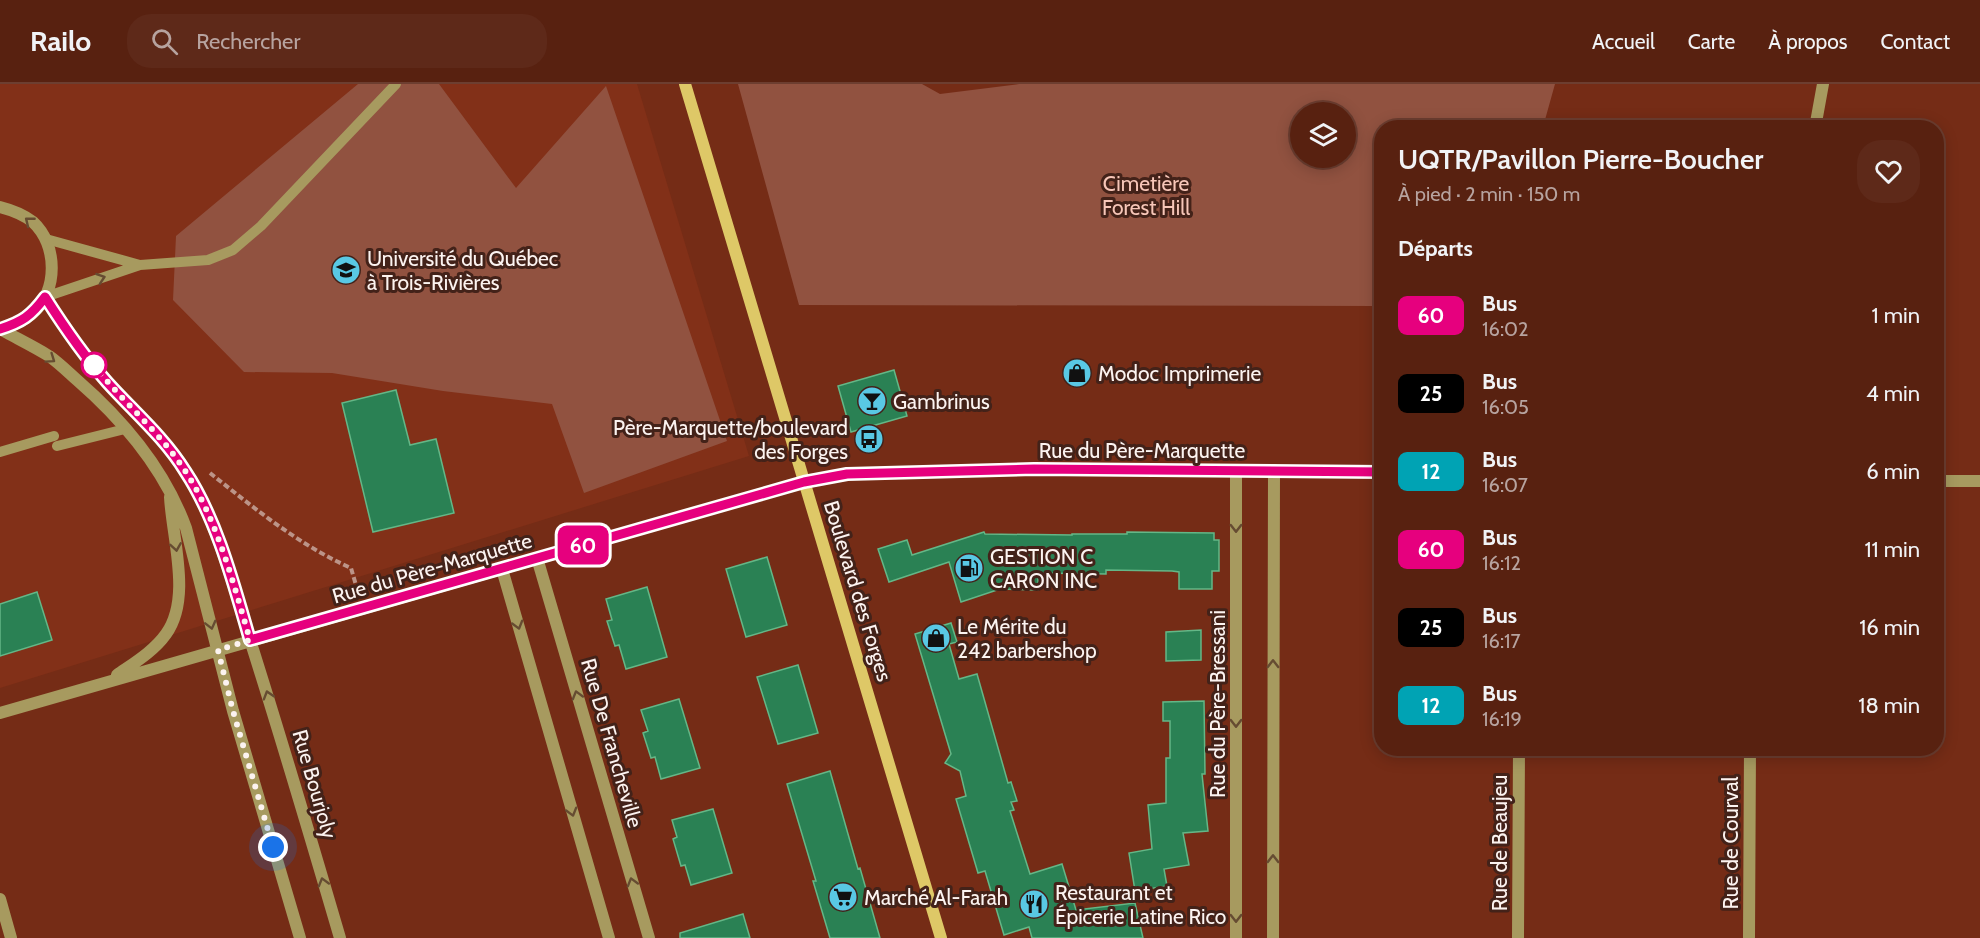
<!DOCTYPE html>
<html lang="fr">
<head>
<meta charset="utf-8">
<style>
	:root { --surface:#582110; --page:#5e2919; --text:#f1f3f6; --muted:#b7a39f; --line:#6d3e30 }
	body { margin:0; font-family:Cabin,sans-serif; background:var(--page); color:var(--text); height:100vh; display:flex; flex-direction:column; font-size:22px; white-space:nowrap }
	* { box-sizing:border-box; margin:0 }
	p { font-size:20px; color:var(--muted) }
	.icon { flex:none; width:33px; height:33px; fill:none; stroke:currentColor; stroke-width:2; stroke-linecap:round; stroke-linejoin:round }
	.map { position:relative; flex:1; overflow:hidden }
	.sheet { position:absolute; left:1374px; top:36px; width:570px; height:636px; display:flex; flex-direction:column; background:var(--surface); border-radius:24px; box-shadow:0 3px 15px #0003,0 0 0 2px var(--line) }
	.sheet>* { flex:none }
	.badge { padding:0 12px; border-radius:9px; font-size:21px; line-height:39px }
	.buttons { position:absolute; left:1290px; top:18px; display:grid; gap:12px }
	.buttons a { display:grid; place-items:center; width:66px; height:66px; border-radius:50%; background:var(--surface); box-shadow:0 3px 15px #0003,0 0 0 2px var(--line); font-size:30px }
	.you { position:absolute; width:30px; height:30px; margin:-15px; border:4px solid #fff; border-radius:50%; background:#1a73e8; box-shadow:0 0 0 9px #1a73e833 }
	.map>.badge { position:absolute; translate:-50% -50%; box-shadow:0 0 0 3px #fff }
	h2 { padding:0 24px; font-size:22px; line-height:54px }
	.round { display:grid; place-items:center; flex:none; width:63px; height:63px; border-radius:24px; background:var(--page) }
	.overview { display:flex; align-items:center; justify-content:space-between; height:102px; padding:0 24px }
	h1 { font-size:28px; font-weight:600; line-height:45px }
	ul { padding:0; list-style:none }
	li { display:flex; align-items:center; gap:18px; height:78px; padding:0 24px }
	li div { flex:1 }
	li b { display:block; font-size:22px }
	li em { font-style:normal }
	li .badge { min-width:66px; font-weight:700; text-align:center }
	header { display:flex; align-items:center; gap:36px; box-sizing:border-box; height:84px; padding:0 30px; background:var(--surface); border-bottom:2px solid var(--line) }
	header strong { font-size:28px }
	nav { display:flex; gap:33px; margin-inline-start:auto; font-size:21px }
	.search { width:420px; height:54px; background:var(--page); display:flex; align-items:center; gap:15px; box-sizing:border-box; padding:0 21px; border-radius:24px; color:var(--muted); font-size:22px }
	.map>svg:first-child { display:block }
</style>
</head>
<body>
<header>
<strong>Railo</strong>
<div class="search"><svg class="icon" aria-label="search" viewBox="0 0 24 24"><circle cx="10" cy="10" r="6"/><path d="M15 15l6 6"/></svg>Rechercher</div>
<nav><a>Accueil</a><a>Carte</a><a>À propos</a><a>Contact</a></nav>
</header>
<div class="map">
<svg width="1980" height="854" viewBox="0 0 1980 854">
	<rect width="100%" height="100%" fill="#752c16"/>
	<!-- built -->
	<path fill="#823018" d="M 0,0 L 637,0 L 749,372 L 0,604 Z"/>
	<!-- green -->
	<path fill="#915240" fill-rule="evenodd" d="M 358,0 L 439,0 L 516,104 L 606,2 L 727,357 L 584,409 L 552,320 L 443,307 L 332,289 L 244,288 L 173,216 L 176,152 Z
		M 738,0 L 922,0 L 940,10 L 1019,0 L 1555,0 L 1543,43 L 1382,44 L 1381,222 L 799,221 ZM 1300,28 L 1346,28 L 1346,74 L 1300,74 Z"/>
	<!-- building -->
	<path fill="#2a8154" stroke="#64b787" stroke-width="1.5" d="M 894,286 L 907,332 L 851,348 L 838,302 Z
		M 396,306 L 410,361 L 436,355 L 454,429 L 373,448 L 342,319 Z
		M 984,448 L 985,450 L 1072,451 L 1072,450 L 1127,450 L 1127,448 L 1214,449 L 1214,456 L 1219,456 L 1219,487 L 1212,487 L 1212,505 L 1179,505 L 1179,488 L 1172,487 L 1106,486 L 1106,490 L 1038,489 L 1038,506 L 1000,505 L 961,518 L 949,478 L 889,498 L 878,465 L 907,456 L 912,471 Z
		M 767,473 L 787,541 L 746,553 L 726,485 Z
		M 647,503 L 667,573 L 626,585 L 619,561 L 615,562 L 607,537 L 612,536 L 606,515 Z
		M 37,508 L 52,556 L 0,572 L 0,520 Z
		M 951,539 L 957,558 L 949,560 L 959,595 L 977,590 L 1008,699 L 1011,698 L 1017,717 L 1011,718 L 1014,726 L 1010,727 L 1030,790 L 1062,780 L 1076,826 L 1135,819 L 1143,854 L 1032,854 L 1029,843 L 1004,851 L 985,787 L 978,789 L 956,715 L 966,712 L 960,687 L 945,679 L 951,670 L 915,550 Z
		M 1201,546 L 1201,576 L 1166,577 L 1166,548 Z
		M 798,581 L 818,649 L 778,660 L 757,593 Z
		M 679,615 L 700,684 L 661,695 L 655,673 L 651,674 L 643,649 L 648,647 L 641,626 Z
		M 1204,617 L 1205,690 L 1202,690 L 1208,747 L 1183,749 L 1189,781 L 1164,785 L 1167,802 L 1135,807 L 1129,769 L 1152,765 L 1148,721 L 1166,719 L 1166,674 L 1170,674 L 1170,637 L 1163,637 L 1163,618 Z
		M 830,687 L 858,785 L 860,784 L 880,854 L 830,854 L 813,797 L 816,797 L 787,700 Z
		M 713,725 L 732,789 L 691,801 L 685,781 L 681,782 L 673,755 L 677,753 L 672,736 Z
		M 743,830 L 750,854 L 680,854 L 680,849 Z"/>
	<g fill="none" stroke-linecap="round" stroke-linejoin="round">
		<!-- path -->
		<path stroke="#bc9488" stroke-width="4" stroke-dasharray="6 3" stroke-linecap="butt" d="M 210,389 C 254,424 299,461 351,484 L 358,508"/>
		<!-- lane -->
		<path stroke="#a79a5f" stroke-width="10" d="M 140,181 L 208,176 L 233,166 L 261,142 L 396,0
			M 45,213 L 140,181 L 46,155
			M 57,362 L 125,345
			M 0,368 L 54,352"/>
		<!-- street -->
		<path stroke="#a79a5f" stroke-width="12" d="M 1815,44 L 1823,0
			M 0,123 C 12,126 23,130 33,138 C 58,161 58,207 33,229 C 23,238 12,241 0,245
			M 45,213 C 64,242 84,271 107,297 C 133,328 166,354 187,389 C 218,441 233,502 251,559 C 282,657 311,755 340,854
			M 0,245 C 16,254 33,262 49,272 C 59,279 68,288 77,296 C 123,336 165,386 186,444 L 233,627 L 300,854
			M 1936,397 L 1980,397
			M 537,474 L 649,854
			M 502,485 L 609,854
			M 117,591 C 134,579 154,567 166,550 C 192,514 172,454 170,413
			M 0,629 L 804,398 L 847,390 L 1034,385 L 1382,388
			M 0,815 L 11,854
			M 1236,854 L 1236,386
			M 1273,854 L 1274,386
			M 1518,854 L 1519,664
			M 1749,854 L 1750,664"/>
		<!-- secondary -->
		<path stroke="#dec867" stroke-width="12" d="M 685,0 L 941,854"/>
	</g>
	<!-- one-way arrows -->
	<defs><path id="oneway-chevron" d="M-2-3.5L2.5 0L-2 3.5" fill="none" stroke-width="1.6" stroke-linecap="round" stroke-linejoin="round" transform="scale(1.5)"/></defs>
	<g stroke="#664c32">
		<use href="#oneway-chevron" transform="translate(29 137) rotate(-141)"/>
		<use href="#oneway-chevron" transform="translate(101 194) rotate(-19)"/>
		<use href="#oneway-chevron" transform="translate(51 275) rotate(35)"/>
		<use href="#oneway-chevron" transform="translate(1236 444) rotate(90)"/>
		<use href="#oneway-chevron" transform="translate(176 463) rotate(81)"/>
		<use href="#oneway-chevron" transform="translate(211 541) rotate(76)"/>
		<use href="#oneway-chevron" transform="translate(518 541) rotate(74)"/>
		<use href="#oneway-chevron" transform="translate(1273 580) rotate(-90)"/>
		<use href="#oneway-chevron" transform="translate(268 611) rotate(-107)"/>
		<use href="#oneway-chevron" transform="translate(577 611) rotate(-106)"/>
		<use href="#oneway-chevron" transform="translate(1236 639) rotate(90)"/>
		<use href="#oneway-chevron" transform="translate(572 728) rotate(74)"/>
		<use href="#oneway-chevron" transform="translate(1273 775) rotate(-90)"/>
		<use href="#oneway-chevron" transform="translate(323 798) rotate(-106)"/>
		<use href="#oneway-chevron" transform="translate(632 798) rotate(-106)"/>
		<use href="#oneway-chevron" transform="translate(1236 834) rotate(90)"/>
	</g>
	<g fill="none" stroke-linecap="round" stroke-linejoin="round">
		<!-- line casing -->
		<g stroke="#fff" stroke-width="14">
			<path id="line" d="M 0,245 C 22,238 31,232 45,213 C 64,243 84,272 107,298 C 133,327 164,353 185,387 C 217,435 234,501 250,556 L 804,398 L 847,390 L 1034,385 L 1382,388"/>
		</g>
		<!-- line -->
		<use href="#line" stroke="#e6007e" stroke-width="9"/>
		<!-- walk -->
		<path stroke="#fcf3f0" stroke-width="6" stroke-dasharray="0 10.8" d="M 94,281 C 120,315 154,343 179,378 C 215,427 233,498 250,556 L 218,566 L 233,627 L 273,763"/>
	</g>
	<!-- icons -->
	<defs>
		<g id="university-disc" transform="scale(1.5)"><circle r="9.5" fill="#59c8e4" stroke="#432219"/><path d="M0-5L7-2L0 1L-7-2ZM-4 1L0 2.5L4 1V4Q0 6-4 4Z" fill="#111"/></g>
		<g id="shop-disc" transform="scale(1.5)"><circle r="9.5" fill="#59c8e4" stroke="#432219"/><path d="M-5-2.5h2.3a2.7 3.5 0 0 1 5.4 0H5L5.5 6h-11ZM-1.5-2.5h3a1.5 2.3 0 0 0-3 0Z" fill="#111"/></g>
		<g id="bar-disc" transform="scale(1.5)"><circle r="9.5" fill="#59c8e4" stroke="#432219"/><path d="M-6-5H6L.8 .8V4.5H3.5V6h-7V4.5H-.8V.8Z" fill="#111"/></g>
		<g id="bus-disc" transform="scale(1.5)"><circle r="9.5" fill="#59c8e4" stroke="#432219"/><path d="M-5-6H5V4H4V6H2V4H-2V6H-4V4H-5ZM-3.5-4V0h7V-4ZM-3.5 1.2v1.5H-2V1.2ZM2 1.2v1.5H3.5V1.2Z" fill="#111"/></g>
		<g id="fuel-disc" transform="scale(1.5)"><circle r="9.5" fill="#59c8e4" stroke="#432219"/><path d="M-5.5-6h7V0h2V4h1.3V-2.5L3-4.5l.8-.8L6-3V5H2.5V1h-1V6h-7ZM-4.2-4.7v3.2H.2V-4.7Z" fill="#111"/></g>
		<g id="supermarket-disc" transform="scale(1.5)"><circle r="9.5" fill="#59c8e4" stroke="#432219"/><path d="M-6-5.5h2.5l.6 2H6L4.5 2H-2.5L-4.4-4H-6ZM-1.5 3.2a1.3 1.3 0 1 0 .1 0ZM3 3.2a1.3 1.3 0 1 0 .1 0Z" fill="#111"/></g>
		<g id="restaurant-disc" transform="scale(1.5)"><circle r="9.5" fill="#59c8e4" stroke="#432219"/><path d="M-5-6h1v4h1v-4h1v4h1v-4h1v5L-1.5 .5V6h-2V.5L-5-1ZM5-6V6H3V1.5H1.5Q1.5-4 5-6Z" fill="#111"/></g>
	</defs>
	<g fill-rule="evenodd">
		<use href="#university-disc" x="346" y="186"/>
		<use href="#shop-disc" x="1077" y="289"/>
		<use href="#bar-disc" x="872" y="317"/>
		<use href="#bus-disc" x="869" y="355"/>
		<use href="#fuel-disc" x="969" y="484"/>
		<use href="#shop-disc" x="936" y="554"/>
		<use href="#supermarket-disc" x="843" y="813"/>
		<use href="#restaurant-disc" x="1034" y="820"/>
	</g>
	<!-- markers -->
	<circle fill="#fff" stroke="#e6007e" stroke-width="3" cx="94" cy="281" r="12"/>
	<g text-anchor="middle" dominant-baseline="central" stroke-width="6" stroke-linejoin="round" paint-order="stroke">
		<!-- park labels -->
		<g font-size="21" fill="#f7c6b8" stroke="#432219">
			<text x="1146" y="99">Cimetière<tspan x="1146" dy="24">Forest Hill</tspan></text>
		</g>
		<!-- poi labels -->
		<g font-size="21" fill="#fcf3f0" stroke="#432219" text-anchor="start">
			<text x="367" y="174">Université du Québec<tspan x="367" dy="24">à Trois-Rivières</tspan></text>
			<text x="1098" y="289">Modoc Imprimerie</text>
			<text x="893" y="317">Gambrinus</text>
			<text x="848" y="343" text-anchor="end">Père-Marquette/boulevard<tspan x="848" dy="24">des Forges</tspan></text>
			<text x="990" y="472">GESTION C<tspan x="990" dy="24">CARON INC</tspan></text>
			<text x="957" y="542">Le Mérite du<tspan x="957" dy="24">242 barbershop</tspan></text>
			<text x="1055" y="808">Restaurant et<tspan x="1055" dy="24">Épicerie Latine Rico</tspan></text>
			<text x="864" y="813">Marché Al-Farah</text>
		</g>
		<!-- street labels -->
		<g font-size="21" fill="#fcf3f0" stroke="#432219">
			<text x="1142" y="366">Rue du Père-Marquette</text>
			<text transform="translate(432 484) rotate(-16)">Rue du Père-Marquette</text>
			<text transform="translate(858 507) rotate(73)">Boulevard des Forges</text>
			<text transform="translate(1217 620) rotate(-90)">Rue du Père-Bressani</text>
			<text transform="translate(612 659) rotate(74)">Rue De Francheville</text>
			<text transform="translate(315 700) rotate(74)">Rue Bourjoly</text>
			<text transform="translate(1499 759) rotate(-90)">Rue de Beaujeu</text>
			<text transform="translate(1730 759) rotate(-90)">Rue de Courval</text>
		</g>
	</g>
</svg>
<div class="buttons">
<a><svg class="icon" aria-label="layers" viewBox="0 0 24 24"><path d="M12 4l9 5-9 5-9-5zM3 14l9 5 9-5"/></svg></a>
</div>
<div class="you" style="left:273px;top:763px"></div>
<b class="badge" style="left:583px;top:461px;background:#e6007e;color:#fff">60</b>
<section class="sheet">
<div class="overview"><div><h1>UQTR/Pavillon Pierre-Boucher</h1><p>À pied · 2 min · 150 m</p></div><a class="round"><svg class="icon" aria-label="heart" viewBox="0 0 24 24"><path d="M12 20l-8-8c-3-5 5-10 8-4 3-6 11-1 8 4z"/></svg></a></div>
<h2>Départs</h2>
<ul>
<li><span class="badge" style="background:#e6007e;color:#fff">60</span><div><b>Bus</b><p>16:02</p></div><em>1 min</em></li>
<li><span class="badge" style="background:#000;color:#fff">25</span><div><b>Bus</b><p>16:05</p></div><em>4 min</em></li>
<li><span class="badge" style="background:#00a3b4;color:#fff">12</span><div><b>Bus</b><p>16:07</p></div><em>6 min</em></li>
<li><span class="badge" style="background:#e6007e;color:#fff">60</span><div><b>Bus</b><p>16:12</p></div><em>11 min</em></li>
<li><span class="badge" style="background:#000;color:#fff">25</span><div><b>Bus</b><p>16:17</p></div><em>16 min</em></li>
<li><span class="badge" style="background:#00a3b4;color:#fff">12</span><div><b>Bus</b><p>16:19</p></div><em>18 min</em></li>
</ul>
</section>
</div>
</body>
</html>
